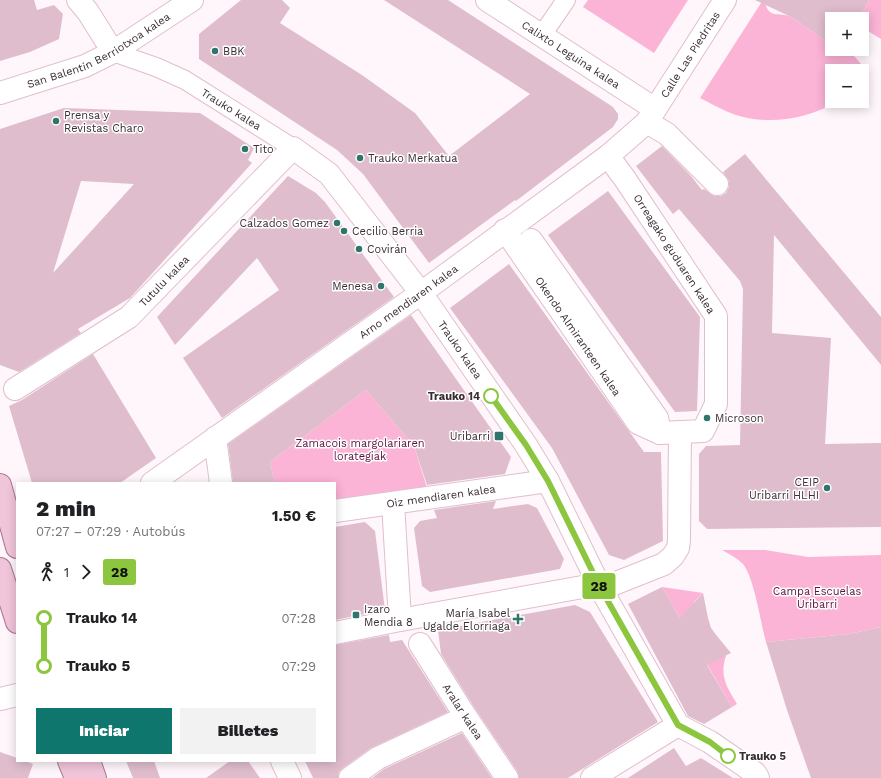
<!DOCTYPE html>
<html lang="es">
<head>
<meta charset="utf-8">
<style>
	:root { --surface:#fff; --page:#f2f2f2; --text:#202124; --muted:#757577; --accent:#0f766e }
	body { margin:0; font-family:"Work Sans",sans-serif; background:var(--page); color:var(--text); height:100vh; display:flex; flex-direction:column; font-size:15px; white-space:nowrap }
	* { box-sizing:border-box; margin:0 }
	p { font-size:13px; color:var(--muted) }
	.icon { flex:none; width:22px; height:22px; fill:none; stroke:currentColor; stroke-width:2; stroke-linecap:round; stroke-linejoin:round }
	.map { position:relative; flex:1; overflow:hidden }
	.drawer { position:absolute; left:16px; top:482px; width:320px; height:280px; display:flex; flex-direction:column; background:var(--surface); border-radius:0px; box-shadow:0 2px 10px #0003 }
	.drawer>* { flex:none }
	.badge { padding:0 8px; border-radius:3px; font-size:14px; line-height:26px }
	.buttons { position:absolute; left:825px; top:12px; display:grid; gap:8px }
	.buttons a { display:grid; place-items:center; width:44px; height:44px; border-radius:0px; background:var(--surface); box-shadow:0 2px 10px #0003; font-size:20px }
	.map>.badge { position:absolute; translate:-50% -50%; box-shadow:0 0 0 2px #fff }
	.legs { display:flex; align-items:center; gap:6px; height:44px; padding:0 20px; font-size:13px }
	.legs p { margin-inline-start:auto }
	.summary { display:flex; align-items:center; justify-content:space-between; height:68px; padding:0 20px }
	h1 { font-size:22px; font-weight:800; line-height:30px }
	.button { display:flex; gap:8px; margin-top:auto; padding:8px 20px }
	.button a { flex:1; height:46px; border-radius:0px; background:var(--accent); color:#fff; font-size:16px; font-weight:800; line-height:46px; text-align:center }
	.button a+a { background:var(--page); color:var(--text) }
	ul { padding:0 20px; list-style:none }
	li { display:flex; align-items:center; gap:14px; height:48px; font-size:15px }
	li i { display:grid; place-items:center; width:6px; height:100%; margin:0 5px; background:currentColor }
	li i::after { content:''; width:10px; height:10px; margin:-5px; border:3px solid; border-radius:50%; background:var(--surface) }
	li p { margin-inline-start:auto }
	li:first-child i { background:linear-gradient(#0000 50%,currentColor 0) }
	li:last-child i { background:linear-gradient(currentColor 50%,#0000 0) }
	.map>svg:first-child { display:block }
</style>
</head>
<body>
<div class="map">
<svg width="881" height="778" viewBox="0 0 881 778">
	<rect width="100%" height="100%" fill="#fef6fa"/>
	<!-- green -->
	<path fill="#fbb3d6" d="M 588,0 L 688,0 L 654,53 L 583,7 Z
		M 763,0 L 765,1 C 768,20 779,11 791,17 L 832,45 L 832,49 L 838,49 L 847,55 L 849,53 L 855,57 L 869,73 L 862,83 L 862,71 L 832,71 L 832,101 L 838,101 C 807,120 763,127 728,112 C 719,108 710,103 700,98 Z
		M 869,0 L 881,0 L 881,39 L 868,31 L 862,30 L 862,19 L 859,19 Z
		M 366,390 L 414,446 L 428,491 L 335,501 L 335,483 L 275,483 L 270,462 Z
		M 722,550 L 765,550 L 808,557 L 881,555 L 881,627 L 849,634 L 766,642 C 761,624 754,577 743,564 C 737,558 729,554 722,550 Z
		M 662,587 L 703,593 L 694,602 L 692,611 L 717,654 L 726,656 C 719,676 727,687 737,704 L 732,707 Z"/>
	<!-- building -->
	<path fill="#e0bdcd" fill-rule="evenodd" d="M 0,0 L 34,0 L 37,10 L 54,5 L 63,14 L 59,39 L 30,52 L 0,61 Z
		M 241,0 L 282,0 L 290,8 L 280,23 L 362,75 L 415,113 L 449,156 L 530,94 L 384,0 L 448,0 L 613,107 L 618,114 L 618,119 L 613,127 L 516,201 L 515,200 L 429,263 L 363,174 L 337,150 L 199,59 L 199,34 Z
		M 755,0 L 869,0 L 859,19 L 832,19 L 832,45 L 791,17 Z
		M 64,108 L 200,113 L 254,148 L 248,160 L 252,163 L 130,298 L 78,329 L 81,333 L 19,372 L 0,365 L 0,129 ZM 81,181 L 134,184 L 53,273 Z
		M 662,146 L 691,176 L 702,190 L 704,189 L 714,196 L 721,196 L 726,193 L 729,187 L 729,181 L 723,172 L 745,154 L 881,317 L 881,365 L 774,235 L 772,333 L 831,338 L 825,444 L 881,443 L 881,527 L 707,529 L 699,521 L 699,454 L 706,446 L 740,445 L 743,289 L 740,281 L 679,209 L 673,214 L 636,166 Z
		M 288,176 L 316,193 L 325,202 L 394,297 L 222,418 L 183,358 L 279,290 L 257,258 L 175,345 L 157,317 Z
		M 608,191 L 700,317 L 697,411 L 675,412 L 548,235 Z
		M 509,264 L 644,452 L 661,452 L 663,541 L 624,560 L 609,555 L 552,448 L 450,308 Z
		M 411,315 L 511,457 L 505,474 L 427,485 L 414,446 L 366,390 L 270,462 L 275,483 L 233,483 L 228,444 Z
		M 93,354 L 156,458 L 120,483 L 32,483 L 9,406 L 22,400 Z
		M 496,501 L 493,509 L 528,504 L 537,508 L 564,559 L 560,569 L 430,592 L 422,586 L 414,528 L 420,521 L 437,518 L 434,510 Z
		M 365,522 L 375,531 L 385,610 L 335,620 L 335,527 Z
		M 662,587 L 680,618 L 703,593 L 708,618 L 711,628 L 717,636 L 731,653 L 707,665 L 732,707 L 704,724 L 688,716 L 628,604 Z
		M 575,605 L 590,612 L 658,722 L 568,778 L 519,778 L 517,771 L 476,710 L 441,654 L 438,630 Z
		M 881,627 L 881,778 L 811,778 L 787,710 L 766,642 L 849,634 Z
		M 389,635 L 390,642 L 402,640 L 448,712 L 371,748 L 343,768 L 339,772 L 338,778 L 313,778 L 305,761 L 335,761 L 335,645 Z
		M 462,733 L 492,778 L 372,778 L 384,769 Z
		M 674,748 L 686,766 L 701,758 L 733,778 L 628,778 Z
		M 0,752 L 17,758 L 17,761 L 25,761 L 33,764 L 28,778 L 0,778 Z
		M 126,761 L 154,761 L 160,778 L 133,778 Z
		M 230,761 L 248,761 L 260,778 L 206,778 Z"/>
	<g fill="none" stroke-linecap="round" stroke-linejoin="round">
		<!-- pedestrian casing -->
		<g stroke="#e1bece" stroke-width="20">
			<g id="pedestrian">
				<path d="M 542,35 L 566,0"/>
				<path id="s1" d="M 113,52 L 156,67 L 185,80 L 293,148"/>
			</g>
		</g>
		<!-- minor casing -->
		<g stroke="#e1bece" stroke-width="24">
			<g id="minor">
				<path d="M 78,0 L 88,12 L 113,52"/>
				<path id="s2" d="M 487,0 L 655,109"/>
				<path id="s3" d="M 0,93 L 85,66 L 113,52 L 192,0"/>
				<path d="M 647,122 L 667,134 L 717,184"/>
				<path id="s4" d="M 505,230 L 638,423 L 660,433 L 703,431 L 716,404 L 716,316 L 625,179 L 608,156"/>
				<path d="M 531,240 L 657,418 L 660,433"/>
				<path id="s5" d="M 15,389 L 129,317 L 293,148 L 329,174 L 421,293 L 526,445 L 548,481 L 601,589 L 678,725 L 710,742 L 755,773 L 758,778"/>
				<path d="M 215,438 L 221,483"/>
				<path id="s6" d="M 152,483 L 421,293 L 608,156 L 647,122 L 725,0"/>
				<path d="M 393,503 L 400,620"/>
				<path id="s7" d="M 335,511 L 548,481"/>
				<path d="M 601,589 L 664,564 L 673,556 L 678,548 L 679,540 L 680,432"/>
				<path d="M 335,633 L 400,620 L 599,584"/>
				<path id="s8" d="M 420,644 L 466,717 L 507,778"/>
				<path d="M 0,699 L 17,695"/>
				<path d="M 282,761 L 290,778"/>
				<path d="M 350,778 L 378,758 L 466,717"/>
				<path d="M 592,778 L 678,725"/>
			</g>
		</g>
		<!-- primary casing -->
		<g stroke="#aa758f" stroke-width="24">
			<path id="primary" d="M 0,485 L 17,547
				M 0,569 L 17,622
				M 69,761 L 76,778
				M 89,761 L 95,778"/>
		</g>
		<!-- pedestrian -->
		<use href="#pedestrian" stroke="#fff" stroke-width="18"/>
		<!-- minor -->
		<use href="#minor" stroke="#fff" stroke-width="22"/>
		<!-- primary -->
		<use href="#primary" stroke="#f0c4d9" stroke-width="22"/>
	</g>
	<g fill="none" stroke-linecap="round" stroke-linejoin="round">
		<!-- line-1 casing -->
		<g stroke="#fff" stroke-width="9">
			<path id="line-1" d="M 491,396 L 526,445 L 548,481 L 601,589 L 678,725 L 710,742 L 728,756"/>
		</g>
		<!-- line-1 -->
		<use href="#line-1" stroke="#8cc63f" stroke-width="6"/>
	</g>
	<!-- markers -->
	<g fill="#2f756c" stroke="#fff" stroke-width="1.5">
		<circle cx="215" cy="51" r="4"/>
		<circle cx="56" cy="121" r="4"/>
		<circle cx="245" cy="149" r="4"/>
		<circle cx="360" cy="158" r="4"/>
		<circle cx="337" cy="223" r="4"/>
		<circle cx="344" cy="231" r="4"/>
		<circle cx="359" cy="249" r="4"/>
		<circle cx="381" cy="286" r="4"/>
		<circle cx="707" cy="418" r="4"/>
		<rect x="494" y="431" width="10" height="10" rx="2"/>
		<circle cx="827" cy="488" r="4"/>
		<rect x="352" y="611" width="8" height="8" rx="2"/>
		<path d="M516 613h4v4h4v4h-4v4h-4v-4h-4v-4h4z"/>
	</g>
	<g fill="#fff" stroke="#8cc63f" stroke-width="2">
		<circle cx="491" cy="396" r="7"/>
		<circle cx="728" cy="756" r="7"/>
	</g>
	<g text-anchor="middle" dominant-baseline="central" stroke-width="3" stroke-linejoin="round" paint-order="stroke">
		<!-- street labels -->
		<g font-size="11" fill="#3a2d33" stroke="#fff">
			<text stroke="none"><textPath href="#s3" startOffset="108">San Balentin Berriotxoa kalea</textPath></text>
			<text stroke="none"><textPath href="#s2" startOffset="100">Calixto Leguina kalea</textPath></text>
			<text stroke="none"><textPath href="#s6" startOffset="693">Calle Las Piedritas</textPath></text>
			<text stroke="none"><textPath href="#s1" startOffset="132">Trauko kalea</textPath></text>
			<text transform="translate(674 254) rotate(57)">Orreagako guduaren kalea</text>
			<text stroke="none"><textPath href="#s5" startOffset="185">Tutulu kalea</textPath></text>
			<text stroke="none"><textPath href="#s6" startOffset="314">Arno mendiaren kalea</textPath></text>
			<text stroke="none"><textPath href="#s4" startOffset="129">Okendo Almiranteen kalea</textPath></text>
			<text stroke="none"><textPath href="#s5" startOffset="634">Trauko kalea</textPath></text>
			<text stroke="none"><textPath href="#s7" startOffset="107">Oiz mendiaren kalea</textPath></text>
			<text stroke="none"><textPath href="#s8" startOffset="80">Aralar kalea</textPath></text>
		</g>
		<!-- poi labels -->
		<g font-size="11" fill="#3a2d33" stroke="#fff" text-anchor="start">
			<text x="223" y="51">BBK</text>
			<text x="64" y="115">Prensa y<tspan x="64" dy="13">Revistas Charo</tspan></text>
			<text x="253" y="149">Tito</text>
			<text x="368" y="158">Trauko Merkatua</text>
			<text x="329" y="223" text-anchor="end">Calzados Gomez</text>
			<text x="352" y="231">Cecilio Berria</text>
			<text x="367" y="249">Covirán</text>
			<text x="373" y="286" text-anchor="end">Menesa</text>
			<text x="715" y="418">Microson</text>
			<text x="490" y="436" text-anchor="end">Uribarri</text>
			<text x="819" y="482" text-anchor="end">CEIP<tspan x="819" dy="13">Uribarri HLHI</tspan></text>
			<text x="364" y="609">Izaro<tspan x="364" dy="13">Mendia 8</tspan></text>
			<text x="510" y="613" text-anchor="end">María Isabel<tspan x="510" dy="13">Ugalde Elorriaga</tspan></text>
		</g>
		<!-- stop labels -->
		<g font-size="11" font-weight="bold" fill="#3a2d33" stroke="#fff" text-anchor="end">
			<text x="480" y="396">Trauko 14</text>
			<text x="739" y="756" text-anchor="start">Trauko 5</text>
		</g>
		<!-- park labels -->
		<g font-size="11" fill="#5e1140" stroke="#fff">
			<text x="360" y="443">Zamacois margolariaren<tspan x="360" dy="13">lorategiak</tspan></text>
			<text x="817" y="591">Campa Escuelas<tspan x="817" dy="13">Uribarri</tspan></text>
		</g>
	</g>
</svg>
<div class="buttons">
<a>+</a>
<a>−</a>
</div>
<b class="badge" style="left:599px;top:586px;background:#8cc63f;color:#111">28</b>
<section class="drawer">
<div class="summary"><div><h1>2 min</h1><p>07:27 – 07:29 · Autobús</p></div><b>1.50 €</b></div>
<div class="legs"><svg class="icon" aria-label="walk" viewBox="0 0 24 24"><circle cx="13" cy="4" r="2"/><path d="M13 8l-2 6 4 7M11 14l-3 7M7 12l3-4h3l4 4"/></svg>1<svg class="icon" aria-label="forward" viewBox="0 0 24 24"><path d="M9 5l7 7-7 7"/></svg><b class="badge" style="background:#8cc63f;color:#111">28</b></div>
<ul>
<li><i style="color:#8cc63f"></i><b>Trauko 14</b><p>07:28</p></li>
<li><i style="color:#8cc63f"></i><b>Trauko 5</b><p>07:29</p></li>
</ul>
<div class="button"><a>Iniciar</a><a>Billetes</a></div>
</section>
</div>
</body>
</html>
